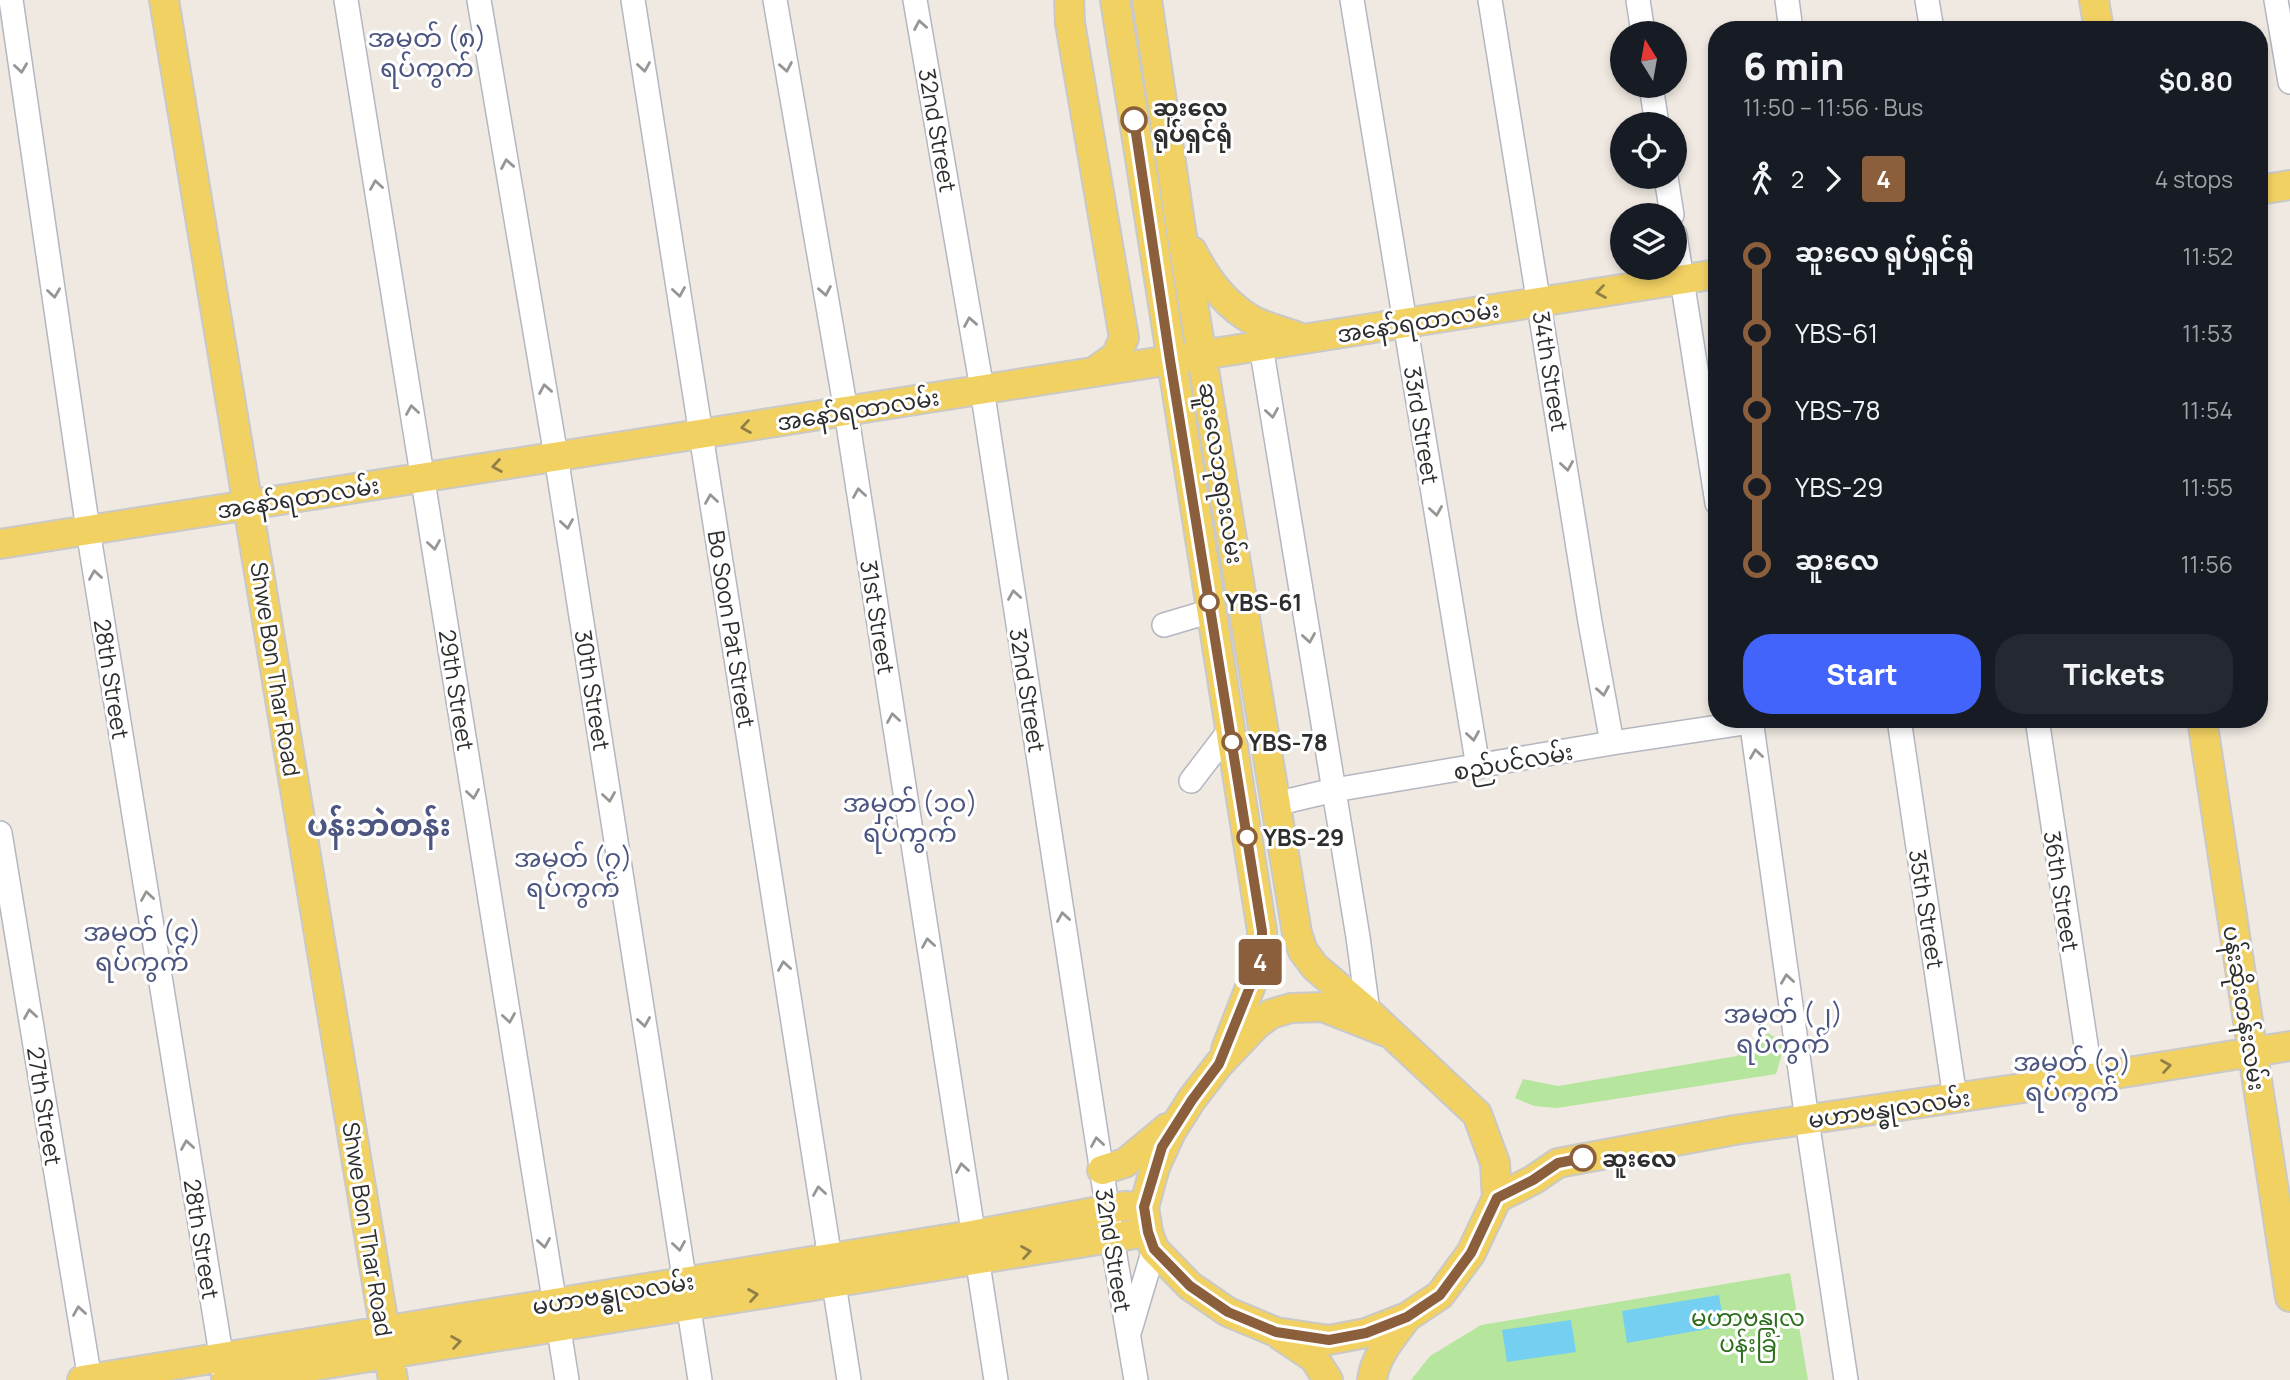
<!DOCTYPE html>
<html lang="en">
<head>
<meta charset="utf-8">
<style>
	:root { --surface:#171b24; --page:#242831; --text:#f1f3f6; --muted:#9ea1a6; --accent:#4264fb }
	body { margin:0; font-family:Manrope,"Noto Sans Myanmar",sans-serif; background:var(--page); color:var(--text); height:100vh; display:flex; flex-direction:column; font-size:26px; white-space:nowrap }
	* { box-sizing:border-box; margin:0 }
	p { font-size:23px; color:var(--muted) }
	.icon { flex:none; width:38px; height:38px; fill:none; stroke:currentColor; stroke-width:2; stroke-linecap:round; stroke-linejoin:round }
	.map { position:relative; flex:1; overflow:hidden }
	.panel { position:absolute; left:1708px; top:21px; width:560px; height:707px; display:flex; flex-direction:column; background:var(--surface); border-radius:28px; box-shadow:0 4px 10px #0003 }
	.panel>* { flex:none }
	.badge { padding:0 14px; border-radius:5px; font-size:24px; line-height:46px }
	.needle { width:46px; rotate:349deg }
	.buttons { position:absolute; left:1610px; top:21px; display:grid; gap:14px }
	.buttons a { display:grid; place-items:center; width:77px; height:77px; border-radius:50%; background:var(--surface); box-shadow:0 4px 10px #0003; font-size:35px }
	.map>.badge { position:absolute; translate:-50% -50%; box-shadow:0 0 0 4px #fff }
	.legs { display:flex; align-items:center; gap:10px; height:77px; padding:0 35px; font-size:23px }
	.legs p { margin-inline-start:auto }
	.overview { display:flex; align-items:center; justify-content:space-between; height:119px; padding:0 35px }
	h1 { font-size:38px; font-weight:800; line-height:52px }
	.cta { display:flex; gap:14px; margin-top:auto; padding:14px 35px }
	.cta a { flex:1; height:80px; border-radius:28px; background:var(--accent); color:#fff; font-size:28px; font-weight:800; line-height:80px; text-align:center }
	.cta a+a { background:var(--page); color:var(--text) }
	ul { padding:0 35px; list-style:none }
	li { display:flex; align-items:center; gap:24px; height:77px; font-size:26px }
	li i { display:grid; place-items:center; width:10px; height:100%; margin:0 9px; background:currentColor }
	li i::after { content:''; width:18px; height:18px; margin:-9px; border:5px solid; border-radius:50%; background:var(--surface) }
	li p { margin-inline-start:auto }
	li:first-child i { background:linear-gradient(#0000 50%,currentColor 0) }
	li:last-child i { background:linear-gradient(currentColor 50%,#0000 0) }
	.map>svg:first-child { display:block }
</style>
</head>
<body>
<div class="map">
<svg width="2290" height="1380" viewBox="0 0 2290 1380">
	<rect width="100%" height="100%" fill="#efe9e1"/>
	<!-- green -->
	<path fill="#b6e59e" d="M 1768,1033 L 1785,1044 L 1776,1074 L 1557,1108 L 1534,1106 L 1515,1098 L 1523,1079 L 1558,1086 L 1737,1056 Z
		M 1790,1273 L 1808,1380 L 1411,1380 L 1430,1356 L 1481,1325 Z"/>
	<!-- water -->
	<path fill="#75cff0" d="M 1719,1295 L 1724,1326 L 1627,1343 L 1622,1311 Z
		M 1571,1320 L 1576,1352 L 1507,1362 L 1502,1330 Z"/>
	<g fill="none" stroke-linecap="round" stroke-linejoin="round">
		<!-- minor casing -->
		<g stroke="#b4b7c1" stroke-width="26">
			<path id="minor" d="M 11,0 L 88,530 L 224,1373
				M 346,0 L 567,1380
				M 479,0 L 556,456 L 700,1380
				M 633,0 L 849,1380
				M 775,0 L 846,411 L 996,1380
				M 915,0 L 982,389 L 1112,1238 L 1136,1380
				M 1352,0 L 1478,767
				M 1490,0 L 1590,622 L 1612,743
				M 1638,0 L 1643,33
				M 1787,0 L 1791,30
				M 1927,0 L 1932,30
				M 2276,0 L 2290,82
				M 1651,86 L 1657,124
				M 1666,177 L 1672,215
				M 1675,235 L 1717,503
				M 1261,346 L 1358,937 L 1368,1012
				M 1164,625 L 1211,611
				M 1751,719 L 1807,1120 L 1846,1380
				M 1899,719 L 1955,1098
				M 2037,719 L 2091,1078
				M 1191,781 L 1230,730
				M 1275,804 L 1334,790 L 1612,743 L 1751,722
				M 0,833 L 90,1380
				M 1130,1330 L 1154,1249"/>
		</g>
		<!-- major casing -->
		<g stroke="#c9c9c9" stroke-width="32">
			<path id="major" d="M 164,0 L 393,1380
				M 1069,0 L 1070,23 L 1124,338 L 1116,356 L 1095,371
				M 1115,0 L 1262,931 L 1262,957 L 1226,1049
				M 1147,0 L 1181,230 L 1297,933 L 1303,951 L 1315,967 L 1368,1012 L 1477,1114 L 1495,1163 L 1497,1198 L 1471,1253 L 1440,1295 L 1407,1317 L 1366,1333 L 1329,1340 L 1276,1332 L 1228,1312 L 1190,1286 L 1154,1249 L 1148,1232 L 1144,1207 L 1155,1167 L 1171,1132 L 1192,1099 L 1219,1064 L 1257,1024 L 1271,1014 L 1291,1008 L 1323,1007 L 1389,1033
				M 2094,0 L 2099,30
				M 2259,190 L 2290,185
				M 1192,251 C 1206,279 1225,305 1254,321 C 1268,328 1286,332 1301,338
				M 0,544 L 1717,274
				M 2202,719 L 2290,1297
				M 1102,1170 L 1125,1163 L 1167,1128
				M 1497,1198 L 1533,1180 L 1558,1163 L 1735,1130 L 2091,1078 L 2290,1046
				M 1281,1336 L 1314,1358 L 1328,1380
				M 82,1380 L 972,1235 L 1125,1206 L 1144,1207
				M 226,1380 L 1148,1232
				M 1372,1380 C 1375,1356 1393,1336 1407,1317"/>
		</g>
		<!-- minor -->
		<use href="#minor" stroke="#fff" stroke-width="23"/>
		<!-- major -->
		<use href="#major" stroke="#f2d163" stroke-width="28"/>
	</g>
	<!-- one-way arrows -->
	<defs><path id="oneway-chevron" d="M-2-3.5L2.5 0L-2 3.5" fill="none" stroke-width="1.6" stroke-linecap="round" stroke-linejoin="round" transform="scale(1.75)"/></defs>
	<g stroke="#969696">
		<use href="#oneway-chevron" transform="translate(920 25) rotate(-100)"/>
		<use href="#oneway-chevron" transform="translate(644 67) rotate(81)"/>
		<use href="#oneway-chevron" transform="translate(786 67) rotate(80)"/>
		<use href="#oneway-chevron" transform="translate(21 68) rotate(82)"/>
		<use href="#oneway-chevron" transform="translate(507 164) rotate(-100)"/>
		<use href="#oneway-chevron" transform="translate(376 185) rotate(-99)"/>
		<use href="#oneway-chevron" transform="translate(825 291) rotate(80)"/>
		<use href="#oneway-chevron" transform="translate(679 292) rotate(81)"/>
		<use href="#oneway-chevron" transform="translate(54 293) rotate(82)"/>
		<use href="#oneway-chevron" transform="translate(970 322) rotate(-100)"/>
		<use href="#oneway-chevron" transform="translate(545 389) rotate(-100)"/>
		<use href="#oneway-chevron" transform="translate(412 410) rotate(-99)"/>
		<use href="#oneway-chevron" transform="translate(1272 413) rotate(81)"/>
		<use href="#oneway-chevron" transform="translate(1567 466) rotate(81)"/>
		<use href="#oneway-chevron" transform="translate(859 493) rotate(-99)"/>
		<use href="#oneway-chevron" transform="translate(711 499) rotate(-99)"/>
		<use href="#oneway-chevron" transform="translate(1436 511) rotate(81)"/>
		<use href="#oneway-chevron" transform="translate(567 524) rotate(81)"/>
		<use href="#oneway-chevron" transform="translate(434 545) rotate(81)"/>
		<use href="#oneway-chevron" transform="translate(95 575) rotate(-99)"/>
		<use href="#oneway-chevron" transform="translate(1014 595) rotate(-99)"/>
		<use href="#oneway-chevron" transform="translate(1309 638) rotate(81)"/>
		<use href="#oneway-chevron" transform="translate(1603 691) rotate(80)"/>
		<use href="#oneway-chevron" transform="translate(893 718) rotate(-99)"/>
		<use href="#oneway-chevron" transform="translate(1473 736) rotate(81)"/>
		<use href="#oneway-chevron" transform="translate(1756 754) rotate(-98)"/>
		<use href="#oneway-chevron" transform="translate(473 794) rotate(81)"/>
		<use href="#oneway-chevron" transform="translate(609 797) rotate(81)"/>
		<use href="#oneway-chevron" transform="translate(147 896) rotate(-99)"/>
		<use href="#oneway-chevron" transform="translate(1063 917) rotate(-99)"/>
		<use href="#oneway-chevron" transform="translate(928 943) rotate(-99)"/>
		<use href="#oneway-chevron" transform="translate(784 966) rotate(-99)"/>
		<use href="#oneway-chevron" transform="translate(1787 979) rotate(-98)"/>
		<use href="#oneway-chevron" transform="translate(30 1014) rotate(-99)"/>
		<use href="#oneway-chevron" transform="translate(509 1018) rotate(81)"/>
		<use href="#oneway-chevron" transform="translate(644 1022) rotate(81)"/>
		<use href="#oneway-chevron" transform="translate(1097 1142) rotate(-99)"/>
		<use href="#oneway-chevron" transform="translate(187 1145) rotate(-99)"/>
		<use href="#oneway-chevron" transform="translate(962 1168) rotate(-99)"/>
		<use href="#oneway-chevron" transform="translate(819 1191) rotate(-99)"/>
		<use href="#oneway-chevron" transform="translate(544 1243) rotate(81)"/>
		<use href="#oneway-chevron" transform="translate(679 1246) rotate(81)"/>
		<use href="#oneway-chevron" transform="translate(79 1311) rotate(-99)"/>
	</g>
	<g stroke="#908048">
		<use href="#oneway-chevron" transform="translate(1601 292) rotate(171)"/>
		<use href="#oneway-chevron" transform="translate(746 427) rotate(171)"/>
		<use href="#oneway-chevron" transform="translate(497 466) rotate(171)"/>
		<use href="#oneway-chevron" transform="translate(2166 1066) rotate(-9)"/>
		<use href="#oneway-chevron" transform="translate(1026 1252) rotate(-9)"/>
		<use href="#oneway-chevron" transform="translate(753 1295) rotate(-9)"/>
		<use href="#oneway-chevron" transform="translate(456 1342) rotate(-9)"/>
	</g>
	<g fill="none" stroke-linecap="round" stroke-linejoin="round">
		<!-- line-1 casing -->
		<g stroke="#fff" stroke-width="16">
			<path id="line-1" d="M 1134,120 L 1170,360 L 1262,931 L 1262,957 L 1219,1064 L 1192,1100 L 1162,1147 L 1144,1207 L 1148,1232 L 1154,1249 L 1190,1286 L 1228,1312 L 1276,1332 L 1329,1340 L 1366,1333 L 1407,1317 L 1440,1295 L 1471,1253 L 1497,1198 L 1533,1180 L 1558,1163 L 1583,1158"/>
		</g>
		<!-- line-1 -->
		<use href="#line-1" stroke="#8b5e3c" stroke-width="10"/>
	</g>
	<!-- markers -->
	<g fill="#fff" stroke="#8b5e3c" stroke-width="3.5">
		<circle cx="1134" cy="120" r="12"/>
		<circle cx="1209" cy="602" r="9"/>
		<circle cx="1232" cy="742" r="9"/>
		<circle cx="1247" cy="837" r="9"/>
		<circle cx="1583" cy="1158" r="12"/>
	</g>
	<g text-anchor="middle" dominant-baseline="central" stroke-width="6" stroke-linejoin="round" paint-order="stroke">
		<!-- stop labels -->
		<g font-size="23" font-weight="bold" fill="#2e2e2e" stroke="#fff" text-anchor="start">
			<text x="1153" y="107">ဆူးလေ<tspan x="1153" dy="26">ရုပ်ရှင်ရုံ</tspan></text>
			<text x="1225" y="602">YBS-61</text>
			<text x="1248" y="742">YBS-78</text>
			<text x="1263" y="837">YBS-29</text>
			<text x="1602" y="1158">ဆူးလေ</text>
		</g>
		<!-- street labels -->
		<g font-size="23" fill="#2e2e2e" stroke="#fff">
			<text transform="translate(938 130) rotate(80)">32nd Street</text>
			<text transform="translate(1418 321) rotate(-9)">အနော်ရထာလမ်း</text>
			<text transform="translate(1551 371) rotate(81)">34th Street</text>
			<text transform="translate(858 409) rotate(-9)">အနော်ရထာလမ်း</text>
			<text transform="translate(1422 425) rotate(81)">33rd Street</text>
			<text transform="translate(1222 473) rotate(81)">ဆူးလေဘုရားလမ်း</text>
			<text transform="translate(298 497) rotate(-9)">အနော်ရထာလမ်း</text>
			<text transform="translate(878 617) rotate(81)">31st Street</text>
			<text transform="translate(732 629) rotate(81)">Bo Soon Pat Street</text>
			<text transform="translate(276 669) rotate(81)">Shwe Bon Thar Road</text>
			<text transform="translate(112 679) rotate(81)">28th Street</text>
			<text transform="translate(457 690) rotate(81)">29th Street</text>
			<text transform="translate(593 690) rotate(81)">30th Street</text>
			<text transform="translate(1028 690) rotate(81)">32nd Street</text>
			<text transform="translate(1513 761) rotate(-10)">စည်ပင်လမ်း</text>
			<text transform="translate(2062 891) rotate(81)">36th Street</text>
			<text transform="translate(1927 909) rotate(81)">35th Street</text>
			<text transform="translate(2245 1008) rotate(81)">ပန်းဆိုးတန်းလမ်း</text>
			<text transform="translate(45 1106) rotate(81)">27th Street</text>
			<text transform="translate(1889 1108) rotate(-8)">မဟာဗန္ဓုလလမ်း</text>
			<text transform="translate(368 1229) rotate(81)">Shwe Bon Thar Road</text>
			<text transform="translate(202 1239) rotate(81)">28th Street</text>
			<text transform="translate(1114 1250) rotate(81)">32nd Street</text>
			<text transform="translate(613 1293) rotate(-9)">မဟာဗန္ဓုလလမ်း</text>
		</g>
		<!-- park labels -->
		<g font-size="23" fill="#2c6e1b" stroke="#fff">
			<text x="1748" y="1317">မဟာဗန္ဓုလ<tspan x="1748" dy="26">ပန်းခြံ</tspan></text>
		</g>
		<!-- quarter labels -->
		<g font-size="26" fill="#4d5680" stroke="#fff">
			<text x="427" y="37">အမှတ် (၈)<tspan x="427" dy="30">ရပ်ကွက်</tspan></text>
			<text x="910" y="802">အမှတ် (၁၀)<tspan x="910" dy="30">ရပ်ကွက်</tspan></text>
			<text x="573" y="857">အမှတ် (၇)<tspan x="573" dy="30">ရပ်ကွက်</tspan></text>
			<text x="142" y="931">အမှတ် (၄)<tspan x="142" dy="30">ရပ်ကွက်</tspan></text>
			<text x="1783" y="1013">အမှတ် (၂)<tspan x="1783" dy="30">ရပ်ကွက်</tspan></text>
			<text x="2072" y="1061">အမှတ် (၃)<tspan x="2072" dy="30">ရပ်ကွက်</tspan></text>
		</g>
		<!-- district labels -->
		<g font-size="30" font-weight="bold" fill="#4d5680" stroke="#fff">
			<text x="379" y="824">ပန်းဘဲတန်း</text>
		</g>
	</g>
</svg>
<div class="buttons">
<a><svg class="needle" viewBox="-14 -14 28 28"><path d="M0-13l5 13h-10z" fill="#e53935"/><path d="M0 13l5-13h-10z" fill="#9ea1a6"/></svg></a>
<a><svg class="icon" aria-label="locate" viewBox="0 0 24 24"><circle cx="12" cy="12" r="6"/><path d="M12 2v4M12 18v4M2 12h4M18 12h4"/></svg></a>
<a><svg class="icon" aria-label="layers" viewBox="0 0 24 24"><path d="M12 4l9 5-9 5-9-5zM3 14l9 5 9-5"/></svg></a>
</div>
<b class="badge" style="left:1260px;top:962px;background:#8b5e3c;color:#fff">4</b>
<section class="panel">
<div class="overview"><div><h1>6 min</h1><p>11:50 – 11:56 · Bus</p></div><b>$0.80</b></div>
<div class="legs"><svg class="icon" aria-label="walk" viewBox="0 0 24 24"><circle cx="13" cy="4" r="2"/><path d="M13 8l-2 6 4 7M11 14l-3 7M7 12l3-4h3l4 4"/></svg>2<svg class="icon" aria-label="forward" viewBox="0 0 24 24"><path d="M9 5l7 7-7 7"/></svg><b class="badge" style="background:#8b5e3c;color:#fff">4</b><p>4 stops</p></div>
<ul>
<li><i style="color:#8b5e3c"></i><b>ဆူးလေ ရုပ်ရှင်ရုံ</b><p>11:52</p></li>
<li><i style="color:#8b5e3c"></i><span>YBS-61</span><p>11:53</p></li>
<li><i style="color:#8b5e3c"></i><span>YBS-78</span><p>11:54</p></li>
<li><i style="color:#8b5e3c"></i><span>YBS-29</span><p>11:55</p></li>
<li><i style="color:#8b5e3c"></i><b>ဆူးလေ</b><p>11:56</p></li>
</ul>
<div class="cta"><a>Start</a><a>Tickets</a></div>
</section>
</div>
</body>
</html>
